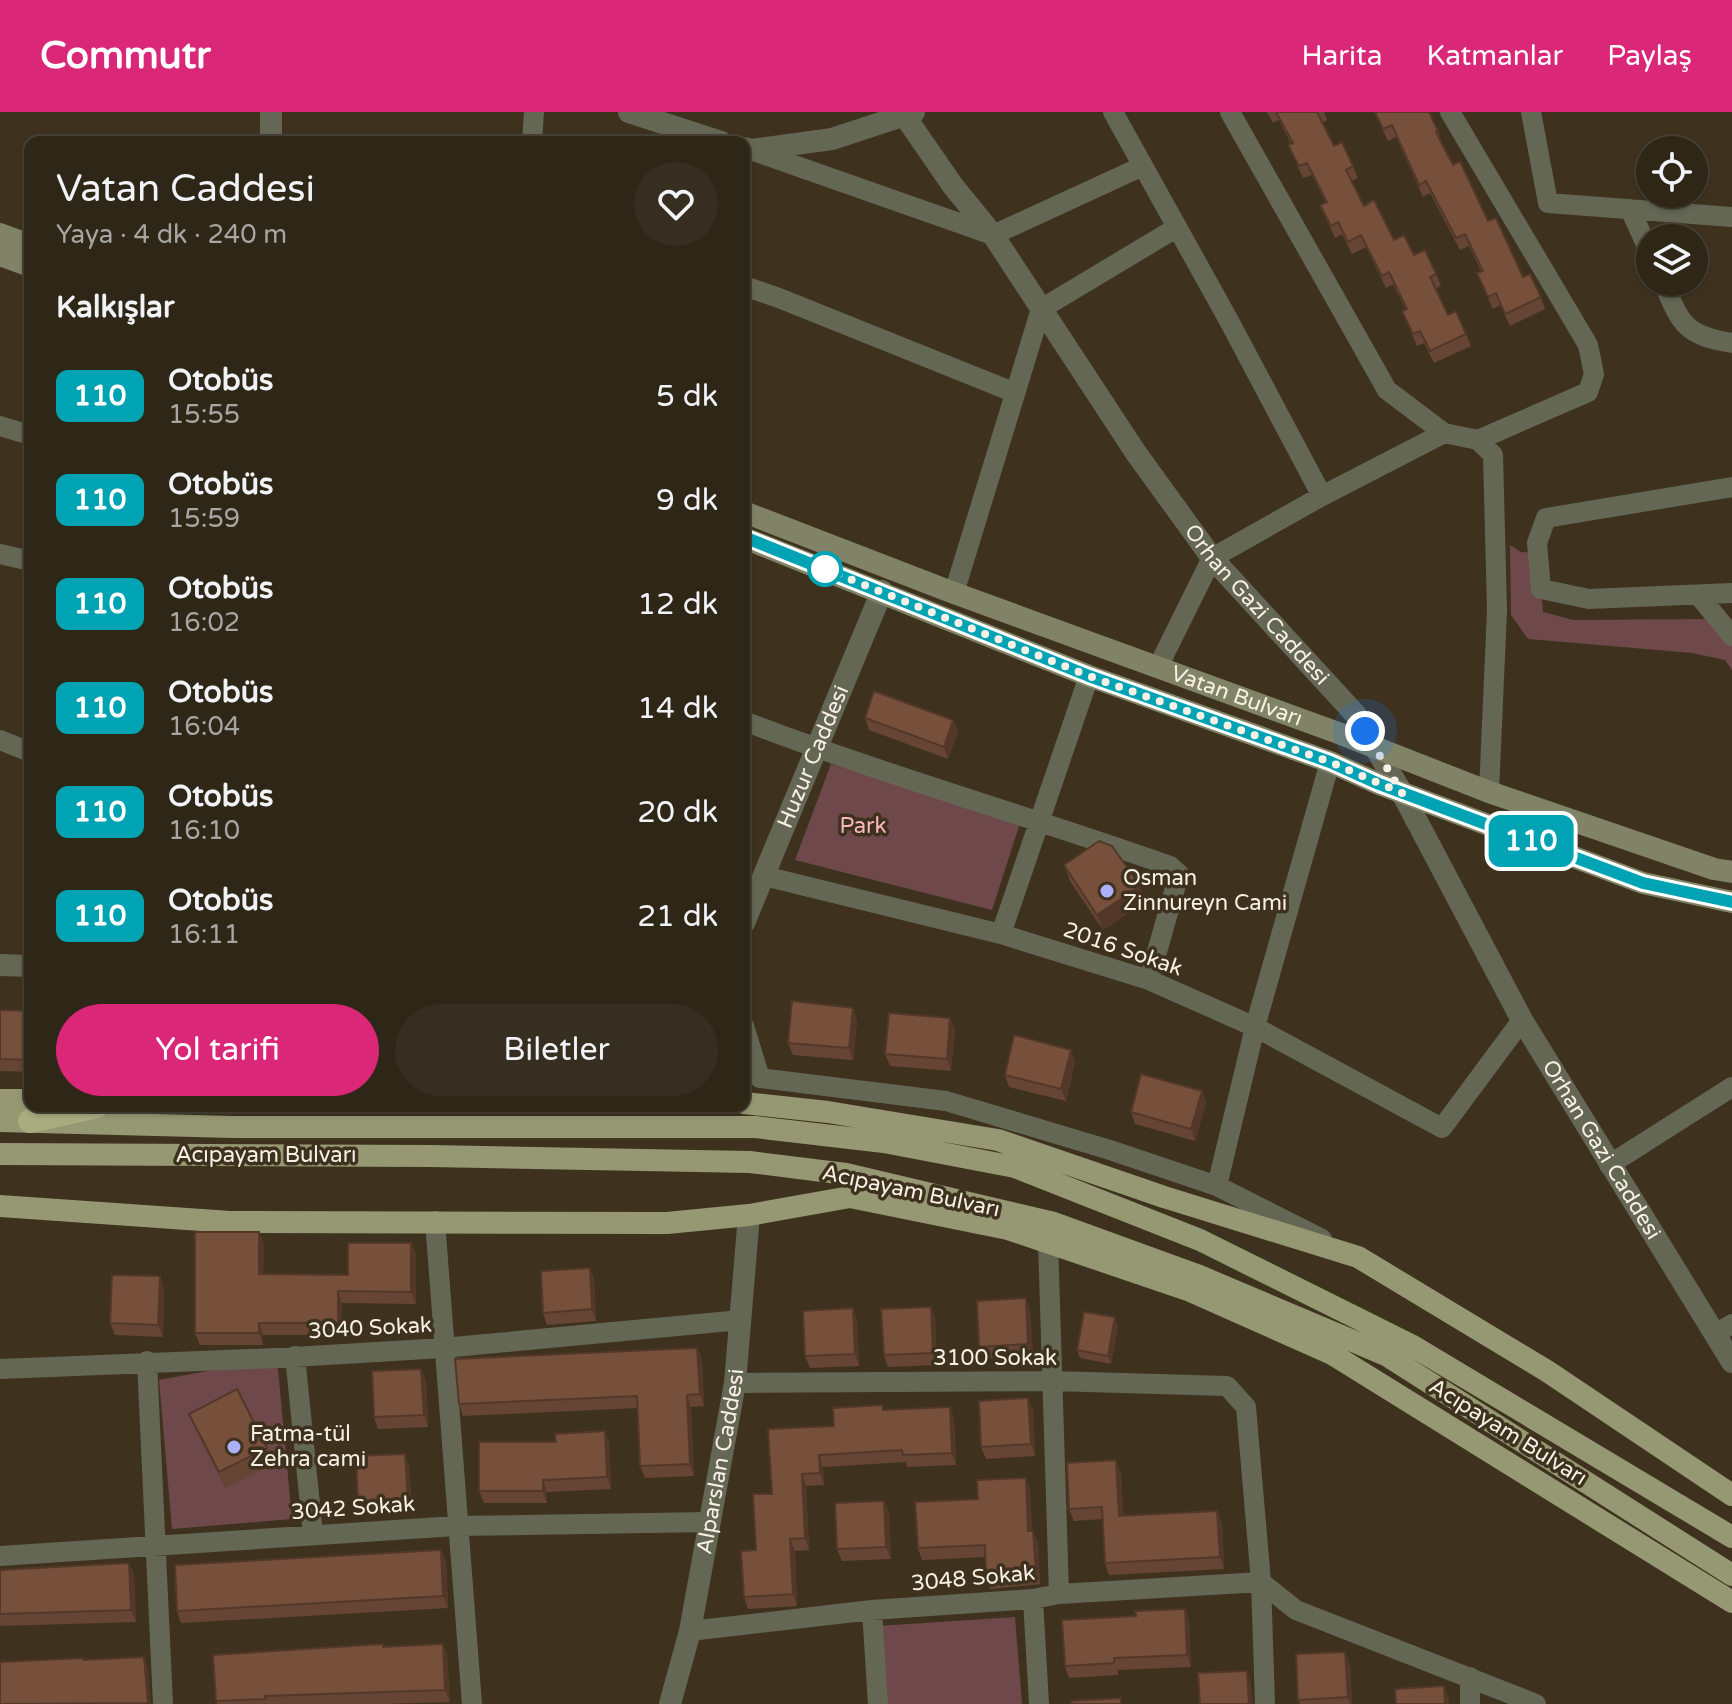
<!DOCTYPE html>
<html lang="tr">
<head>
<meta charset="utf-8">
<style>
	:root { --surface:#2e2617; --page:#362e20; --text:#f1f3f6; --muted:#a7a5a1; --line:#494336; --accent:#db2777 }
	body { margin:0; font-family:"Varela Round",sans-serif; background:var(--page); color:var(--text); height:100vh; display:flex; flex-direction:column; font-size:30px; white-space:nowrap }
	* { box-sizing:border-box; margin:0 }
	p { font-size:26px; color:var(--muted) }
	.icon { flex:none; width:44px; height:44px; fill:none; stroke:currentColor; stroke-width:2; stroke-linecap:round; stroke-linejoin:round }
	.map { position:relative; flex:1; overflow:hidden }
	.drawer { position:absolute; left:24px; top:24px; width:726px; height:976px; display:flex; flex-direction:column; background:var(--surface); border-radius:16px; box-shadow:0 2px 6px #0004,0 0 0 2px var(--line) }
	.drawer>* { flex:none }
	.badge { padding:0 16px; border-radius:12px; font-size:28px; line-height:52px }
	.controls { position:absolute; left:1636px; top:24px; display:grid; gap:16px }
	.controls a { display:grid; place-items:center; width:72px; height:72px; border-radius:50%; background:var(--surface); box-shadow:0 2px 6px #0004,0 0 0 2px var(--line); font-size:40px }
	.you { position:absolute; width:40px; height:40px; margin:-20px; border:6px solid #fff; border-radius:50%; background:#1a73e8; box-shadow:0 0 0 12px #1a73e833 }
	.map>.badge { position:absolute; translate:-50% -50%; box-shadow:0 0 0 4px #fff }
	h2 { padding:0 32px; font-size:30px; line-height:72px }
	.round { display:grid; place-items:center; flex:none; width:84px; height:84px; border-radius:42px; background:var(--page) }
	.head { display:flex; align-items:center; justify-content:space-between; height:136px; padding:0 32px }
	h1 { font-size:38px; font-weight:600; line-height:60px }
	.primary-button { display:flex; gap:16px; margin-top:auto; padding:16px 32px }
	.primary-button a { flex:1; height:92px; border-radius:48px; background:var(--accent); color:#fff; font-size:32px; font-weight:600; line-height:92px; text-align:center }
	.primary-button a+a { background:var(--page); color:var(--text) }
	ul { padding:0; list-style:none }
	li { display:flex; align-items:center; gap:24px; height:104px; padding:0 32px }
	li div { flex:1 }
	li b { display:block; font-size:30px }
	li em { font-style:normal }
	li .badge { min-width:88px; font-weight:700; text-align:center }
	header { display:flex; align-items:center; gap:48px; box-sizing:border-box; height:112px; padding:0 40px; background:var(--accent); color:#fff }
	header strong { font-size:38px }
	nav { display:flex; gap:44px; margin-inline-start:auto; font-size:28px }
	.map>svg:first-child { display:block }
</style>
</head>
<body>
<header>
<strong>Commutr</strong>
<nav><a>Harita</a><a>Katmanlar</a><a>Paylaş</a></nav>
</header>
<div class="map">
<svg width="1732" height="1592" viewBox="0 0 1732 1592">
	<rect width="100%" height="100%" fill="#3e321f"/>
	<!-- green -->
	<path fill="#6e484a" d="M 1510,433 L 1521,440 L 1538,441 L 1543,500 L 1573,508 L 1708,507 L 1732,527 L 1732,558 L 1725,548 L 1692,541 L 1528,527 L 1511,503 Z
		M 831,652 L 1021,708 L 992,798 L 795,748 Z
		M 277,1246 L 292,1407 L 172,1417 L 159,1268 Z
		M 1015,1505 L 1022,1592 L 885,1592 L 878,1514 Z"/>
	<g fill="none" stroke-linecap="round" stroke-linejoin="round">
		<!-- minor -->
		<path stroke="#656755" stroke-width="20" d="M 1113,0 L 1228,207 L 1322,384
			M 1230,0 L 1387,278 L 1444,321 L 1478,328
			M 1450,0 L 1588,233 L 1594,262 L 1588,280 L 1478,328
			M 1531,0 L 1548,91 L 1732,105
			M 532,30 L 534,0
			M 751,38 L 993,123 L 1143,54
			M 1630,97 L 1650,141
			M 1663,170 C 1681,212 1684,223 1732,231
			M 744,174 L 779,186 L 1013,280
			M 0,314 L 30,323
			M 1478,328 L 1493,343 L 1497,498 L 1489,680
			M 1732,375 L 1546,406 L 1537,431 L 1541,477 L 1589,487 L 1732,481
			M 0,442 L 30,449
			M 954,481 L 1041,197 L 1176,116
			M 1699,484 L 1732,524
			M 1158,555 L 1212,446 L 1322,384 L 1444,321
			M 744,609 C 884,663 1029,704 1170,754 L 1179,762 L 1149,868
			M 0,628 L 30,640
			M 764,764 L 1001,822 L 1149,868 L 1255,915 L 1442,1016 L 1522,908
			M 1001,822 L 1089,564
			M 744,914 L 760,966 L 946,989 L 1110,1038 L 1217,1074 L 1322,1127
			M 1609,1053 L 1732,975
			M 1217,1074 L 1255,915 L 1330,650
			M 435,1109 L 472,1592
			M 1048,1129 L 1059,1482
			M 1715,1222 L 1732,1212
			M 295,1244 L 313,1422
			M 147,1249 L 163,1592
			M 0,1257 L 277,1246 L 443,1236 L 741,1208
			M 735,1271 L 1053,1269 L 1227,1274 L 1246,1295 L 1261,1470 L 1265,1592
			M 0,1444 L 456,1414 L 710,1410
			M 1261,1470 L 1296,1498 L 1536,1592
			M 1033,1487 L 1039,1592
			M 872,1498 L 878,1592
			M 690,1519 L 872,1498 L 1033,1487 L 1059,1482 L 1261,1470
			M 1470,1592 L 1470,1565"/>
		<!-- tertiary -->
		<g stroke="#656755" stroke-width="22">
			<path d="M 271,0 L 271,30"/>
			<path d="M 629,0 L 721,30"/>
			<path id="s1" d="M 902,0 L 953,74 L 993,123 L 1136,341 L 1212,446 L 1356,603 L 1402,681 L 1522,908 L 1732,1250"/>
			<path d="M 744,36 L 751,38 L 832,27 L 914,0"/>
			<path id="s2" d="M 744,811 L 882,479"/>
			<path d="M 0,853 L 30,854"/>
			<path id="s3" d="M 670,1592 L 690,1519 L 735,1271 L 749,1103"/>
		</g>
		<!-- secondary -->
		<g stroke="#808366" stroke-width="22">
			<path d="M 0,122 L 30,133"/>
			<path d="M 0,143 L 30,154"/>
			<path id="s4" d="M 744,400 L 954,481 L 1341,622 L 1489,680 L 1714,757 L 1732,760"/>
			<path d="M 744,426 L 1089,564 L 1330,650 L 1379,672 L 1643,771 L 1732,790"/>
		</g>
		<!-- primary -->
		<path stroke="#959873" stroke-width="22" d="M 0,988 L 30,988
			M 744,991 L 828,1000 L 998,1028 L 1164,1085 L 1358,1145 L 1547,1259 L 1732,1383
			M 0,1009 L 233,1015 L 755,1015 L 884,1030 L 1015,1055 L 1200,1128 L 1411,1233 L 1732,1425
			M 0,1042 L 430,1044 L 750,1050 L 846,1062 L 1054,1111 L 1197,1163 L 1386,1243 L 1732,1463
			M 0,1094 L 230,1110 L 667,1111 L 749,1103 L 850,1085 L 1008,1117 L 1188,1178 L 1332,1242 L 1732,1490"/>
		<!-- motorway -->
		<path stroke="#a8ac7f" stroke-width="24" d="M 30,1009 L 97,994"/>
	</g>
	<!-- wall -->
	<path fill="#664534" d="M 1267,0 L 1324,0 L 1327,8 L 1322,11 L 1334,34 L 1353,54 L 1358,66 L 1351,69 L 1364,94 L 1394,128 L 1436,162 L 1441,174 L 1435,177 L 1448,203 L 1466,222 L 1471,234 L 1434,251 L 1424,231 L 1417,234 L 1402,199 L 1406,198 L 1393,172 L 1386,176 L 1366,135 L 1352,142 L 1342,122 L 1335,126 L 1325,105 L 1320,93 L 1326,91 L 1312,63 L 1303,66 L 1288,33 L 1291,32 L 1279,8 L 1273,11 Z
		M 1374,0 L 1429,0 L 1438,19 L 1442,31 L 1441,32 L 1453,53 L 1523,165 L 1541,185 L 1545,197 L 1510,214 L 1500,193 L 1493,197 L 1477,161 L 1481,159 L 1469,134 L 1460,138 L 1430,81 L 1423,85 L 1396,25 L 1388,29 Z
		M 865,606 L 953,608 L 958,620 L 948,647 L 869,618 Z
		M 1064,753 L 1145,790 L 1103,818 L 1070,769 Z
		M 0,898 L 30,899 L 30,960 L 0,959 Z
		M 950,906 L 955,918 L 951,959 L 890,954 L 885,942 Z
		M 857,908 L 853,948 L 793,943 L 788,931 Z
		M 1071,938 L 1075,950 L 1066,989 L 1009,975 L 1005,963 Z
		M 1202,979 L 1206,991 L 1195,1029 L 1135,1012 L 1131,1000 Z
		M 411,1131 L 416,1143 L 416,1192 L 342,1191 L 342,1223 L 263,1223 L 263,1233 L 200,1233 L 195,1221 L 264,1132 L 263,1162 L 348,1163 Z
		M 590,1156 L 594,1168 L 596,1209 L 547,1213 L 543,1201 Z
		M 164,1176 L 163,1225 L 115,1223 L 110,1211 Z
		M 931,1195 L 935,1207 L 937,1253 L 888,1255 L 884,1243 Z
		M 853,1196 L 857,1208 L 859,1254 L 810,1256 L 805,1244 Z
		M 1030,1198 L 1033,1244 L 983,1247 L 979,1235 Z
		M 1118,1213 L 1111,1252 L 1080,1246 L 1077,1238 Z
		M 697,1236 L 702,1248 L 704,1294 L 691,1295 L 694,1364 L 645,1366 L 640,1354 L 638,1296 L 463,1304 L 459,1292 Z
		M 421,1257 L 426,1269 L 428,1315 L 378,1317 L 374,1305 Z
		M 950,1295 L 954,1307 L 956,1353 L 907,1355 L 906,1350 L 823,1355 L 824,1373 L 806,1374 L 809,1438 L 795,1439 L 797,1494 L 748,1497 L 744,1485 L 772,1382 L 834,1314 L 884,1298 Z
		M 1033,1298 L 1035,1344 L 986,1347 L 981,1335 Z
		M 189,1302 L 267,1336 L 273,1352 L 225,1376 L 195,1317 Z
		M 605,1319 L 609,1331 L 611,1377 L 547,1380 L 547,1391 L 484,1391 L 479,1379 L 556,1330 Z
		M 405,1342 L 409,1354 L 412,1400 L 362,1402 L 358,1390 Z
		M 1121,1360 L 1123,1404 L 1217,1399 L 1222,1411 L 1224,1457 L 1109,1463 L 1105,1451 L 1103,1407 L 1074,1409 L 1069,1397 Z
		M 1026,1366 L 1030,1378 L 1032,1419 L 1038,1431 L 1040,1472 L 990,1477 L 986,1465 L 985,1445 L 922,1448 L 918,1436 L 978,1387 Z
		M 884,1389 L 889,1401 L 891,1447 L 842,1449 L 837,1437 Z
		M 441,1438 L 446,1450 L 448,1496 L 181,1511 L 177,1499 Z
		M 129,1451 L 134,1463 L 136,1510 L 0,1514 L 0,1458 Z
		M 1185,1497 L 1189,1509 L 1191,1555 L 1118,1558 L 1118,1563 L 1069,1566 L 1065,1554 L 1136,1504 Z
		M 443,1532 L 447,1544 L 450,1590 L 385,1592 L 217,1592 L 216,1589 L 384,1535 Z
		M 1350,1552 L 1352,1592 L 1300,1592 L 1298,1588 Z"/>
	<!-- shaded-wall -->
	<path fill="#53382a" d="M 953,608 L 958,620 L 948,647 L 944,635 Z
		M 1140,774 L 1145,790 L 1103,818 L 1097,803 Z
		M 853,896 L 857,908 L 853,948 L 849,936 Z
		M 950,906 L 955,918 L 951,959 L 947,947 Z
		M 1071,938 L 1075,950 L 1066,989 L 1061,977 Z
		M 1202,979 L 1206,991 L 1195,1029 L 1191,1017 Z
		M 259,1120 L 264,1132 L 263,1174 L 259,1162 Z
		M 411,1131 L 416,1143 L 416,1192 L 411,1180 Z
		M 590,1156 L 594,1168 L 596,1209 L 592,1197 Z
		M 160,1164 L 164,1176 L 163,1225 L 158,1213 Z
		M 338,1179 L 342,1191 L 342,1223 L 338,1211 Z
		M 1026,1186 L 1030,1198 L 1033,1244 L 1028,1232 Z
		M 931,1195 L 935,1207 L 937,1253 L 933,1241 Z
		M 853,1196 L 857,1208 L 859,1254 L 855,1242 Z
		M 1115,1205 L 1118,1213 L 1111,1252 L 1108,1244 Z
		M 259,1211 L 263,1223 L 263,1233 L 259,1221 Z
		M 697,1236 L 702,1248 L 704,1294 L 700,1282 Z
		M 421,1257 L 426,1269 L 428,1315 L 424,1303 Z
		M 687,1283 L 691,1295 L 694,1364 L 690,1352 Z
		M 1028,1286 L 1033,1298 L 1035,1344 L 1031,1332 Z
		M 950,1295 L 954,1307 L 956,1353 L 952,1341 Z
		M 605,1319 L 609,1331 L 611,1377 L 607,1365 Z
		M 405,1342 L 409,1354 L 412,1400 L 408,1388 Z
		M 819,1343 L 823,1355 L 824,1373 L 820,1361 Z
		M 1116,1348 L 1121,1360 L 1124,1416 L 1119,1404 Z
		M 802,1362 L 806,1374 L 809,1438 L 805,1426 Z
		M 1026,1366 L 1030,1378 L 1033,1431 L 1028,1419 Z
		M 543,1368 L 547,1380 L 547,1391 L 543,1379 Z
		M 884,1389 L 889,1401 L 891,1447 L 886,1435 Z
		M 1217,1399 L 1222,1411 L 1224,1457 L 1220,1445 Z
		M 1033,1419 L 1038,1431 L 1040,1472 L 1036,1460 Z
		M 790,1427 L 795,1439 L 797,1494 L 793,1482 Z
		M 441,1438 L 446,1450 L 448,1496 L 443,1484 Z
		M 129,1451 L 134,1463 L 136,1510 L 131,1498 Z
		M 1185,1497 L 1189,1509 L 1191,1555 L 1187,1543 Z
		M 443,1532 L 447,1544 L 450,1590 L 445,1578 Z
		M 1345,1540 L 1350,1552 L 1352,1592 L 1350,1592 L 1348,1585 Z
		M 144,1545 L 148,1557 L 151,1592 L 148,1591 Z
		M 1247,1559 L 1251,1571 L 1253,1592 L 1249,1592 Z
		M 1444,1574 L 1449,1586 L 1449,1592 L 1445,1592 Z"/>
	<!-- building -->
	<path fill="#77503c" stroke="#53382a" stroke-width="2" d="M 1276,0 L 1317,0 L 1334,34 L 1342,30 L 1353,54 L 1346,58 L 1364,94 L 1374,88 L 1394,128 L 1404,123 L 1414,143 L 1425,138 L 1436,162 L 1430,165 L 1448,203 L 1456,199 L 1466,222 L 1430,239 L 1420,219 L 1413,222 L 1402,199 L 1407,197 L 1389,160 L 1382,164 L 1361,123 L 1348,130 L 1338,110 L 1331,114 L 1320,93 L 1327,90 L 1307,51 L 1299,54 L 1288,33 L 1293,31 Z
		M 1375,0 L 1429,0 L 1438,19 L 1436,20 L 1453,53 L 1460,49 L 1488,109 L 1496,106 L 1523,165 L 1530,162 L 1541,185 L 1505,202 L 1496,181 L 1488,185 L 1477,161 L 1483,159 L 1465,122 L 1456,126 L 1426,69 L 1419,73 L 1392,13 L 1383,17 Z
		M 874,579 L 953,608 L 944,635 L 865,606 Z
		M 1099,729 L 1112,734 L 1140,774 L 1097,803 L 1064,753 Z
		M 792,889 L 853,896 L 849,936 L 788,931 Z
		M 0,898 L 30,899 L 30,948 L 0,947 Z
		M 889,901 L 950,906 L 947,947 L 885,942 Z
		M 1014,923 L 1071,938 L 1061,977 L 1005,963 Z
		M 1141,962 L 1202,979 L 1191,1017 L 1131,1000 Z
		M 195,1120 L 259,1120 L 259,1162 L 348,1163 L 348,1131 L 411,1131 L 411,1180 L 338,1179 L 338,1211 L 259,1211 L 259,1221 L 195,1221 Z
		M 590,1156 L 592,1197 L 543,1201 L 541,1159 Z
		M 112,1163 L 160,1164 L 158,1213 L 110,1211 Z
		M 1026,1186 L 1028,1232 L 979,1235 L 977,1189 Z
		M 931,1195 L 933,1241 L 884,1243 L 881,1197 Z
		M 853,1196 L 855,1242 L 805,1244 L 803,1199 Z
		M 1084,1200 L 1115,1205 L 1108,1244 L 1077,1238 Z
		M 697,1236 L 700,1282 L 687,1283 L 690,1352 L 640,1354 L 637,1284 L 459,1292 L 455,1247 Z
		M 421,1257 L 424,1303 L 374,1305 L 372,1259 Z
		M 237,1277 L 267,1336 L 219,1360 L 189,1302 Z
		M 1028,1286 L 1031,1332 L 981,1335 L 979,1289 Z
		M 882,1293 L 883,1298 L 950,1295 L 952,1341 L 903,1343 L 902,1338 L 819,1343 L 820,1361 L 802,1362 L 805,1426 L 790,1427 L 793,1482 L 744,1485 L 741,1439 L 756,1438 L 753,1382 L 772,1382 L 768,1317 L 834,1314 L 833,1296 Z
		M 605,1319 L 607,1365 L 543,1368 L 543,1379 L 479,1379 L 479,1330 L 556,1330 L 555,1322 Z
		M 405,1342 L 408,1388 L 358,1390 L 356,1344 Z
		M 1116,1348 L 1119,1404 L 1217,1399 L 1220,1445 L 1105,1451 L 1102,1395 L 1069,1397 L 1067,1351 Z
		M 1026,1366 L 1028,1419 L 1033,1419 L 1036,1460 L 986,1465 L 985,1433 L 918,1436 L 915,1390 L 978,1387 L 977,1368 Z
		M 884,1389 L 886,1435 L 837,1437 L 835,1391 Z
		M 441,1438 L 443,1484 L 177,1499 L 175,1453 Z
		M 129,1451 L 131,1498 L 0,1502 L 0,1458 Z
		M 1185,1497 L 1187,1543 L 1114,1546 L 1114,1551 L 1065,1554 L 1062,1508 L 1136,1504 L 1135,1499 Z
		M 383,1532 L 383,1535 L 443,1532 L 445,1578 L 265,1584 L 265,1587 L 216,1589 L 213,1543 Z
		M 1345,1540 L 1348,1585 L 1298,1588 L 1296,1542 Z
		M 144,1545 L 148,1591 L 0,1592 L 0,1550 L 84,1546 L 84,1548 Z
		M 1247,1559 L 1249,1592 L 1200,1592 L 1198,1561 Z
		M 1444,1574 L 1445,1592 L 1396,1592 L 1395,1577 Z
		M 1121,1586 L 1121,1592 L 1072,1592 L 1071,1589 Z"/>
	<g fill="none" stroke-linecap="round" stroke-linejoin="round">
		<!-- line casing -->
		<g stroke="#fff" stroke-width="18">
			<path id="line" d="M 744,425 L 1089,564 L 1330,650 L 1379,672 L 1643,771 L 1732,790"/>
		</g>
		<!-- line -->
		<use href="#line" stroke="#00a3b4" stroke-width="12"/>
		<!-- walk -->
		<path stroke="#f8f0e4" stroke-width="8" stroke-dasharray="0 14.4" d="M 825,457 L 1089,564 L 1330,650 L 1402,681 L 1365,619"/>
	</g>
	<!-- markers -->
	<circle fill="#fff" stroke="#00a3b4" stroke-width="4" cx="825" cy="457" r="16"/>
	<g fill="#acaffb" stroke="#3e321f" stroke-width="3">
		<circle cx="1107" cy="779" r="8"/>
		<circle cx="234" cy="1335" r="8"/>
	</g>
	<g text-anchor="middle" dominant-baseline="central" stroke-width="7" stroke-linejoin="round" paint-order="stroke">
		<!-- street labels -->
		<g font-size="22" fill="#f8f0e4" stroke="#3e321f">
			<text stroke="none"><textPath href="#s1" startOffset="608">Orhan Gazi Caddesi</textPath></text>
			<text stroke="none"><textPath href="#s4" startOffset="526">Vatan Bulvarı</textPath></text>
			<text stroke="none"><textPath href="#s2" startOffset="180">Huzur Caddesi</textPath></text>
			<text transform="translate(1123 837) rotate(19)">2016 Sokak</text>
			<text stroke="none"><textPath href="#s1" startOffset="1256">Orhan Gazi Caddesi</textPath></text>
			<text x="266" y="1043">Acıpayam Bulvarı</text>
			<text transform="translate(911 1079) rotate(12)">Acıpayam Bulvarı</text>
			<text transform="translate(370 1216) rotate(-3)">3040 Sokak</text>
			<text x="995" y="1246">3100 Sokak</text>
			<text transform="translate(1508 1320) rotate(32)">Acıpayam Bulvarı</text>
			<text stroke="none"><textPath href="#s3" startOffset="248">Alparslan Caddesi</textPath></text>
			<text transform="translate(353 1396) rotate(-4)">3042 Sokak</text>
			<text transform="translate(973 1466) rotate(-5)">3048 Sokak</text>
		</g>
		<!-- park labels -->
		<g font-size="22" fill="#f6b8b9" stroke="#3e321f">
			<text x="863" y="714">Park</text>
		</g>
		<!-- poi labels -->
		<g font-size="22" fill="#f8f0e4" stroke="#3e321f" text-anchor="start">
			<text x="1123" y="766">Osman<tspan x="1123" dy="25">Zinnureyn Cami</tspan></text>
			<text x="250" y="1322">Fatma-tül<tspan x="250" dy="25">Zehra cami</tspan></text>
		</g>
	</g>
</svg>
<div class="controls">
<a><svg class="icon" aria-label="locate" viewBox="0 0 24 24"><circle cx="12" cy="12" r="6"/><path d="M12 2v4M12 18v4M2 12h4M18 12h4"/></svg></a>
<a><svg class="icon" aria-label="layers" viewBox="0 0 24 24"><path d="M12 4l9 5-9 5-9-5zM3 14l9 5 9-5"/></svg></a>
</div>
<div class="you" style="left:1365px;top:619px"></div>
<b class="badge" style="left:1531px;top:729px;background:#00a3b4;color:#fff">110</b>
<section class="drawer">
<div class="head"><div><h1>Vatan Caddesi</h1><p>Yaya · 4 dk · 240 m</p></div><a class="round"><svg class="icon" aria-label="heart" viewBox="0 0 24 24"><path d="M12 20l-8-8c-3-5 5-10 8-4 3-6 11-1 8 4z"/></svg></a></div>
<h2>Kalkışlar</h2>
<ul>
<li><span class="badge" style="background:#00a3b4;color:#fff">110</span><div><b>Otobüs</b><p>15:55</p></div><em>5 dk</em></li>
<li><span class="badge" style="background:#00a3b4;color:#fff">110</span><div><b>Otobüs</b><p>15:59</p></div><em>9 dk</em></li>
<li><span class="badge" style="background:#00a3b4;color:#fff">110</span><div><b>Otobüs</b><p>16:02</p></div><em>12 dk</em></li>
<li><span class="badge" style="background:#00a3b4;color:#fff">110</span><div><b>Otobüs</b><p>16:04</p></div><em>14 dk</em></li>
<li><span class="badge" style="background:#00a3b4;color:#fff">110</span><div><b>Otobüs</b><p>16:10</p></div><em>20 dk</em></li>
<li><span class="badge" style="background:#00a3b4;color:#fff">110</span><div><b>Otobüs</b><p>16:11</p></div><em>21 dk</em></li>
</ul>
<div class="primary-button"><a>Yol tarifi</a><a>Biletler</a></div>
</section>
</div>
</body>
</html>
